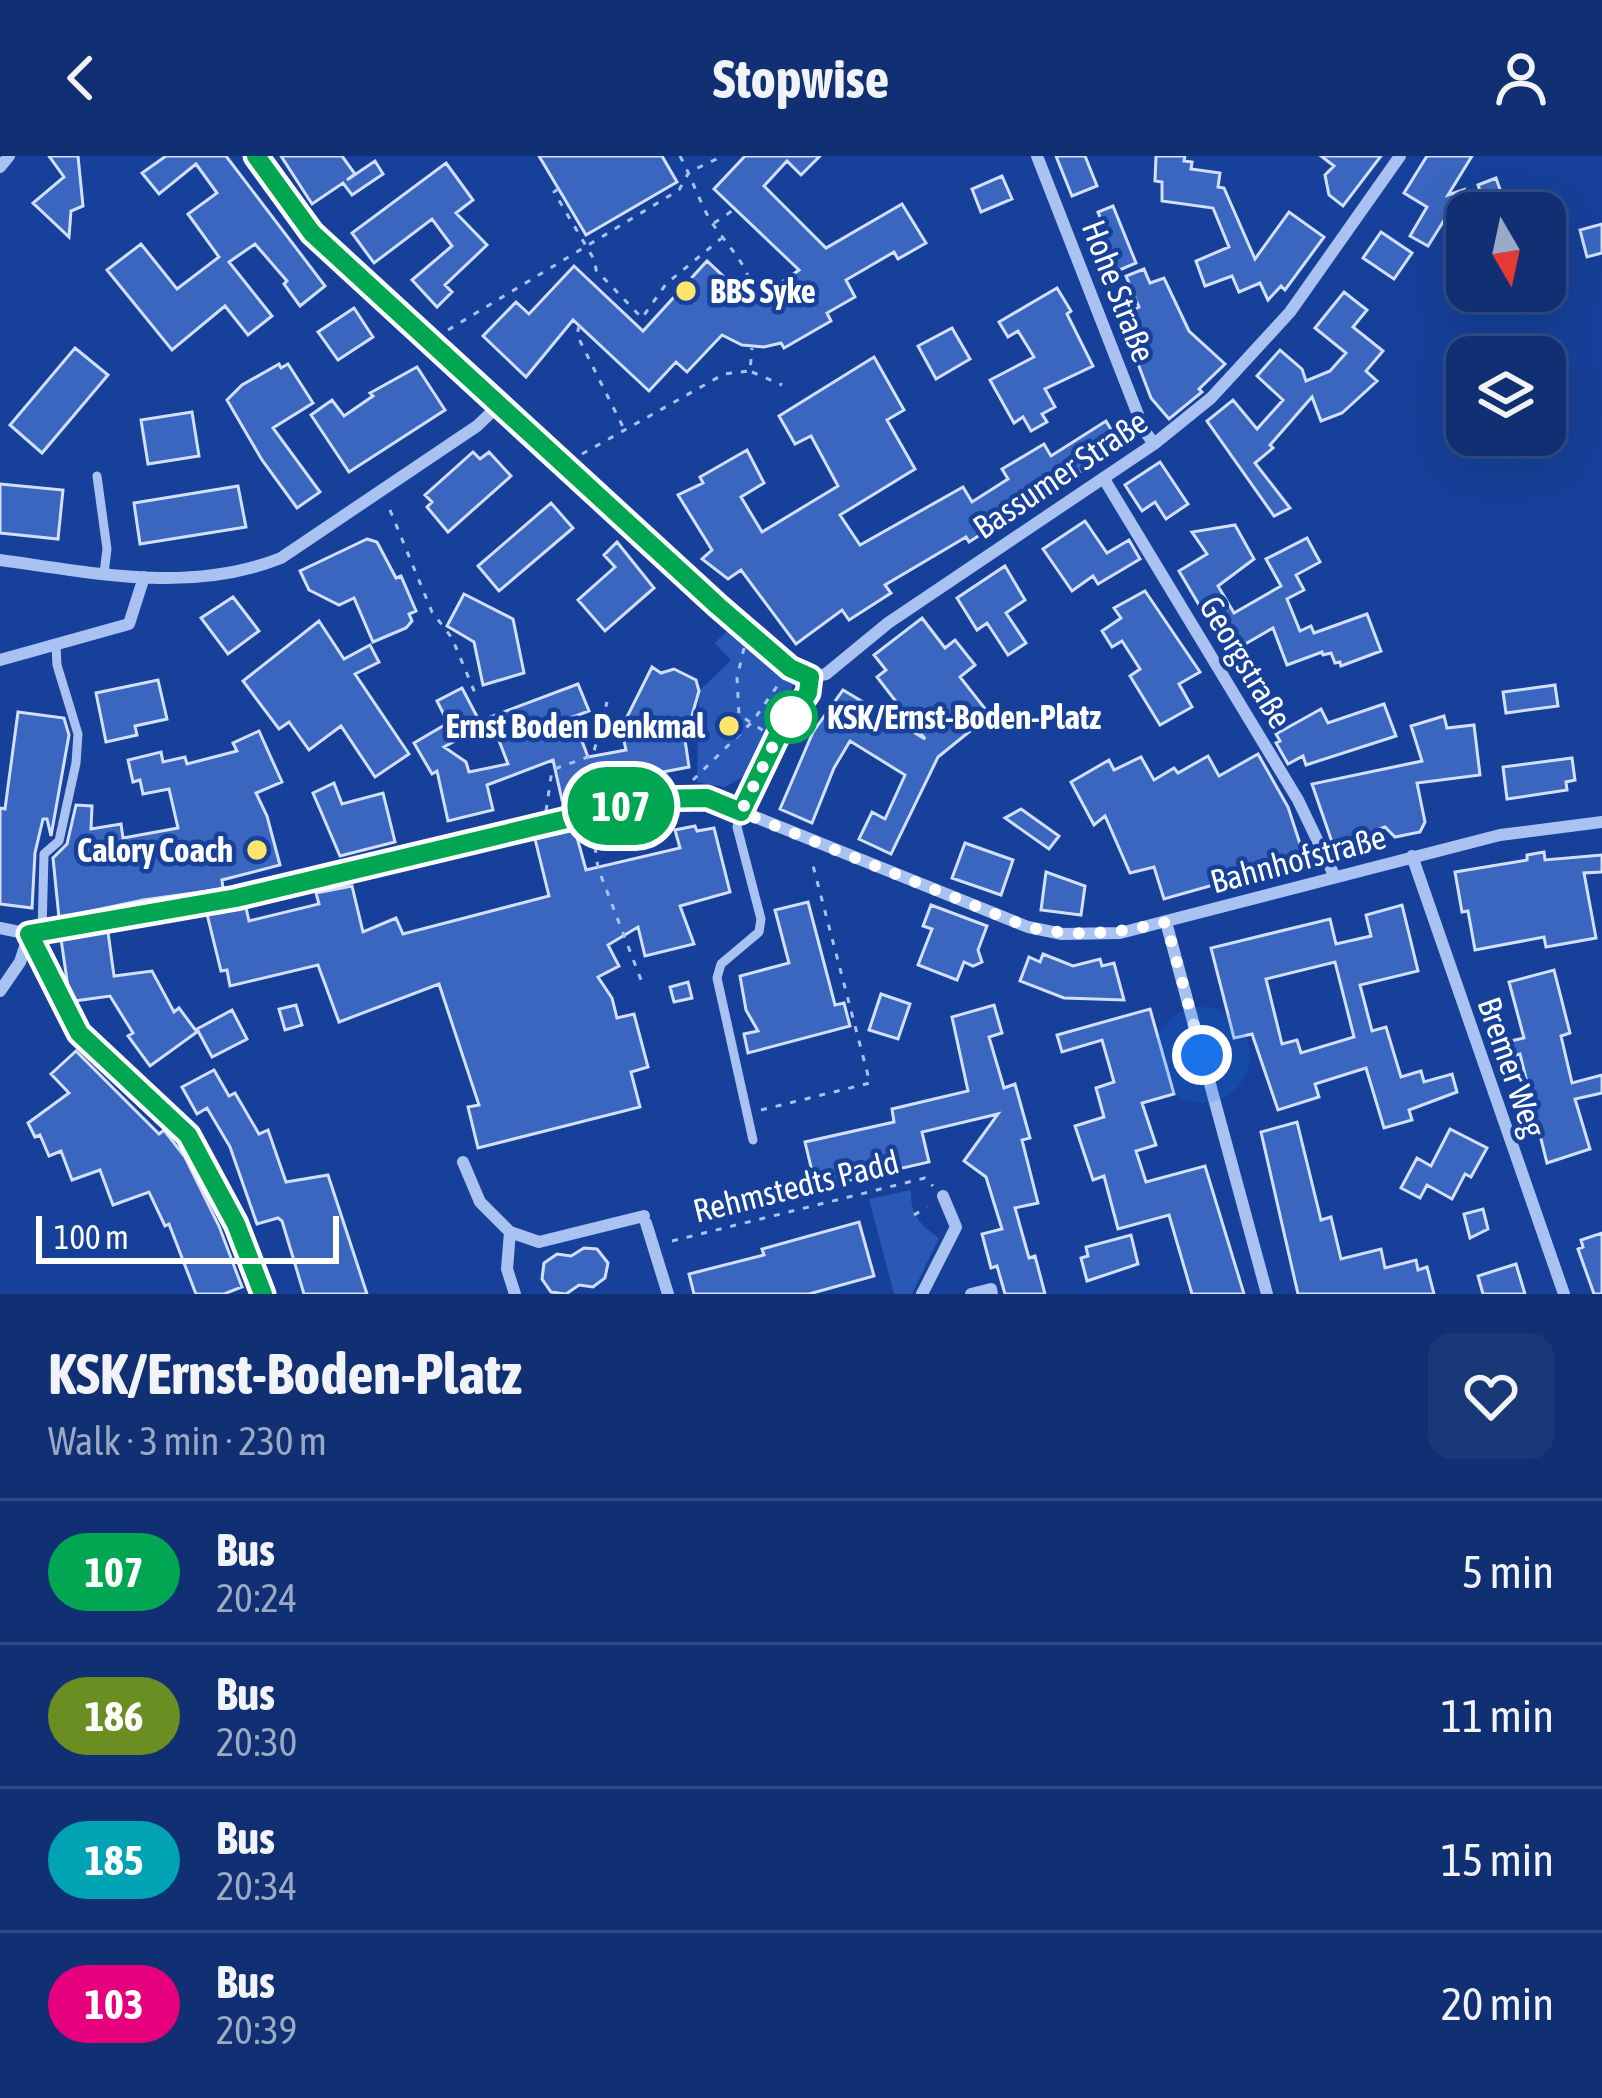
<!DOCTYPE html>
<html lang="en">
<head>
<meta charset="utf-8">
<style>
	:root { --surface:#103073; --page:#193878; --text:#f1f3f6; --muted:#9ca9c4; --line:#304b85 }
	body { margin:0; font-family:"Asap Condensed",sans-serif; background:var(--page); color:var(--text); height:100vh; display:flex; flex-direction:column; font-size:45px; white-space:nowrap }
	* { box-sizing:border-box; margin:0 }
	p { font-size:39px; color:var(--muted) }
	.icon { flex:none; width:66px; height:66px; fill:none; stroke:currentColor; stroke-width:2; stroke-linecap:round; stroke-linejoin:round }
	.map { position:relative; height:1138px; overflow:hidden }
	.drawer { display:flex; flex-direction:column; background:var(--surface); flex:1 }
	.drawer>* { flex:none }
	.badge { padding:0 24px; border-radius:39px; font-size:42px; line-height:78px }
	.needle { width:78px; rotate:171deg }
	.fabs { position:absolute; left:1446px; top:36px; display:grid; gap:24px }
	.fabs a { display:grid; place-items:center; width:120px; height:120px; border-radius:24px; background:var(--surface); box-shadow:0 12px 48px #0002,0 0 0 3px var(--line); font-size:60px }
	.scale { position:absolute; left:36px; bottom:30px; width:303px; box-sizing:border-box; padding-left:12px; border:6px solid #fff; border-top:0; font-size:33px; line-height:42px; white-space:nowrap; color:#fff; -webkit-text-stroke:9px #164099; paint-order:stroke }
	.you { position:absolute; width:60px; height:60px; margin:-30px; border:9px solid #fff; border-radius:50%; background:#1a73e8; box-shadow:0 0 0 18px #1a73e833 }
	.map>.badge { position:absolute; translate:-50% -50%; box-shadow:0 0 0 6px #fff }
	.round { display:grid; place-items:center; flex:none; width:126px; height:126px; border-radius:24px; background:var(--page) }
	.headline { display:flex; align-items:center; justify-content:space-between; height:204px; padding:0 48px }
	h1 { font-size:57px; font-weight:700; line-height:90px }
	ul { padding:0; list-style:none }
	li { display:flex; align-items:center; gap:36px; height:144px; padding:0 48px; border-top:3px solid var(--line) }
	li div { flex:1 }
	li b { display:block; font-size:45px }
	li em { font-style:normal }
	li .badge { min-width:132px; font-weight:700; text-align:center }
	header { display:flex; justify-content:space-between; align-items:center; height:156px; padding:0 48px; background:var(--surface); font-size:54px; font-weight:700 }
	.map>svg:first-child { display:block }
</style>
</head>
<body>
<header><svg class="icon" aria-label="back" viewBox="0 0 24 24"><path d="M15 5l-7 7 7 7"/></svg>Stopwise<svg class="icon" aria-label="person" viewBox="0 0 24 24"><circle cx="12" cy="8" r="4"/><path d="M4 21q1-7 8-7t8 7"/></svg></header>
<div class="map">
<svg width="1602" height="1138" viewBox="0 0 1602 1138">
	<rect width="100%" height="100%" fill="#164099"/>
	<!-- green -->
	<path fill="#2958b7" d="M 732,470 L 795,526 L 747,618 L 725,631 L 697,626 L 699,535 L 731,504 L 715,487 Z
		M 911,1034 C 910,1059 919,1068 939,1082 L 912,1138 L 894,1138 L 869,1043 Z"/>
	<!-- building -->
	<path fill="#3a66bf" stroke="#d2e0fc" stroke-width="3" fill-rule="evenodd" d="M 49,0 L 78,0 L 83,50 L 71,55 L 69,81 L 33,47 L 64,21 Z
		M 166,0 L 226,0 L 325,130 L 300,150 L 284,128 L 287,125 L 255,88 L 229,106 L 272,160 L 248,179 L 225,150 L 172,194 L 107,114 L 141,88 L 177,133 L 219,101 L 188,58 L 217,37 L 196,8 L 159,38 L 142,17 Z
		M 281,0 L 342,0 L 355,18 L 347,24 L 375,5 L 383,18 L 352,39 L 343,27 L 312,48 Z
		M 539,0 L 662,0 L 677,26 L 586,79 Z
		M 745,0 L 820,0 L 801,19 L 787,5 L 764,30 L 826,92 L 902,48 L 926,87 L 898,103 L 894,96 L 846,124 L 855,141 L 827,157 L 831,165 L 784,192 L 781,187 L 764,191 L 742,189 L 722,179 L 687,216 L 676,206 L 649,235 L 573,164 L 526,221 L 483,180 L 516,146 L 529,158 L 574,110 L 643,175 L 707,105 L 752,147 L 799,114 L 714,33 Z
		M 1056,0 L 1085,0 L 1097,30 L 1072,40 Z
		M 1156,0 L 1185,0 L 1184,5 L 1192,6 L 1191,13 L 1220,17 L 1218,31 L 1224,32 L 1255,103 L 1289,56 L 1324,81 L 1285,134 L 1281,130 L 1268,144 L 1260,127 L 1239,136 L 1232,120 L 1205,130 L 1196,105 L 1229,91 L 1213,52 L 1162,45 L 1162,26 L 1155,25 Z
		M 1321,0 L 1381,0 L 1343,50 L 1329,39 L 1325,19 L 1334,10 Z
		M 1427,0 L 1472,0 L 1448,39 L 1463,34 L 1428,90 L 1410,80 L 1427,51 L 1404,37 Z
		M 446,7 L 473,44 L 456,57 L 487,89 L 445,129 L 452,136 L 437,151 L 412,124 L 452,90 L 432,63 L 374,107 L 352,77 Z
		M 1002,20 L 1012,43 L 981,56 L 972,33 Z
		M 1496,22 L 1507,53 L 1487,57 L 1478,29 Z
		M 1113,50 L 1136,107 L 1108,119 L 1090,74 L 1103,69 L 1098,56 Z
		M 1602,68 L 1602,97 L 1587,101 L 1580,74 Z
		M 1381,76 L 1412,97 L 1394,123 L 1363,102 Z
		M 1144,113 L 1150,127 L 1164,122 L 1189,175 L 1225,208 L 1199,233 L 1202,236 L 1169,263 L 1151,242 L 1135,200 L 1147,194 L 1131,155 L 1139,151 L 1126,120 Z
		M 1057,132 L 1071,155 L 1067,158 L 1093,210 L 1045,233 L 1055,251 L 1042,258 L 1047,266 L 1031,275 L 1023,261 L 1014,267 L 990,224 L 1034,201 L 1018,175 L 1008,181 L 999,166 Z
		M 1344,136 L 1367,154 L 1353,171 L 1383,195 L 1366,215 L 1377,225 L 1342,257 L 1321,265 L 1312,241 L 1270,289 L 1273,292 L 1255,307 L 1290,352 L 1274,360 L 1207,265 L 1233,244 L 1257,273 L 1283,244 L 1257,220 L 1280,194 L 1302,213 L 1306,225 L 1330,215 L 1346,197 L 1315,172 Z
		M 354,152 L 373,181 L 338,204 L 318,176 Z
		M 952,172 L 970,203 L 936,223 L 918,190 Z
		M 75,192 L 108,219 L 42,297 L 10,269 Z
		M 874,201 L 904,254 L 887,264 L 915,313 L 840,359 L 860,389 L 963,331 L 972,346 L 1008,323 L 1002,313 L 1044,288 L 1051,300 L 1106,265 L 1121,290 L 969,386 L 966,381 L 885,429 L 891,437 L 849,464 L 842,454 L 796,488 L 741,414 L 728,423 L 702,403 L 712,394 L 678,339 L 703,327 L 700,321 L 747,294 L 764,327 L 741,341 L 762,376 L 838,330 L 811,280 L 795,288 L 779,260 Z
		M 279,208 L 281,212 L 288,208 L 313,247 L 273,272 L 320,336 L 297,352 L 262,304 L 227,244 L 242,229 Z
		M 417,211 L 445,254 L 349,316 L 311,259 L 332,244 L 344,260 L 373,240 L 370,237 Z
		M 192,256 L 199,300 L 148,308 L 141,264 Z
		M 473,296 L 480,303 L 489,296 L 511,320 L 448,376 L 427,351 L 432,346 L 425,339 Z
		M 1160,306 L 1188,348 L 1166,363 L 1155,346 L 1142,355 L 1125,329 Z
		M 0,328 L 63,334 L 58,383 L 0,377 Z
		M 238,330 L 246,371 L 140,388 L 134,347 Z
		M 551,347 L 573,372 L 499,435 L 478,410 Z
		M 1085,365 L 1107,397 L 1129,384 L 1140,403 L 1098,428 L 1093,420 L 1072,435 L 1043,393 Z
		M 1235,369 L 1254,403 L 1218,430 L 1234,457 L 1281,430 L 1266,403 L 1307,382 L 1320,406 L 1296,419 L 1304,434 L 1287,443 L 1300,475 L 1311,470 L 1314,477 L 1367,458 L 1381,495 L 1341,510 L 1340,506 L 1335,507 L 1331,497 L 1323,499 L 1322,496 L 1287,509 L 1273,472 L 1228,498 L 1179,415 L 1207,398 L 1192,376 Z
		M 367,383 L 377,386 L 396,422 L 401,420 L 416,455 L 409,458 L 412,465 L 406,472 L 373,486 L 354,442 L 339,449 L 309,434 L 300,415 Z
		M 617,386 L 654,432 L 605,475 L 578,444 L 615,411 L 604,399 Z
		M 1005,410 L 1025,444 L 1006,457 L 1026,487 L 1008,499 L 987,467 L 977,474 L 957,442 Z
		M 1145,435 L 1200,516 L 1179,528 L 1192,551 L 1160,569 L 1130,520 L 1140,513 L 1122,485 L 1112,491 L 1102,475 L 1121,462 L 1114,452 Z
		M 464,438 L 513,463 L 524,517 L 483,529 L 474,486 L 447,470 Z
		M 233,441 L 259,475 L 228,498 L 201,462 Z
		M 922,462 L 945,492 L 955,484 L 975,509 L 960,521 L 990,559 L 938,601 L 891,698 L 859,683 L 872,656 L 885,663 L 905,619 L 850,585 L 834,612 L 812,667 L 780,653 L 813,576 L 843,534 L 925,583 L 877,521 L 886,514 L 874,499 Z
		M 319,465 L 344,503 L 370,489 L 379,506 L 355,518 L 409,598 L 375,621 L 341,570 L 309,594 L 289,566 L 279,573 L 243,525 Z
		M 652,511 L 661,517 L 674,513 L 696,524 L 699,535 L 685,584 L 689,611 L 632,622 L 634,628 L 562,644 L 553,604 L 487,629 L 493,654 L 448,665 L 437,615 L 432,618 L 414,587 L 448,567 L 437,545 L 462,532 L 482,570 L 444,591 L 466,606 L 469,616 L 508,608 L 490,561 L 578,528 L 589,555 L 573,561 L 588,601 L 626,594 L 620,567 L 625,565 Z
		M 158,524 L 167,563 L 135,570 L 137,579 L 106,586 L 96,537 Z
		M 1555,529 L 1558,550 L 1506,557 L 1503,536 Z
		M 1384,548 L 1396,580 L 1306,609 L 1303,600 L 1288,608 L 1276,587 L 1280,585 L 1276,578 L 1321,553 L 1328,567 Z
		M 18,556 L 64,562 L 69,579 L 51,680 L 47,663 L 43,663 L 35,697 L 32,752 L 0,748 L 0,652 L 5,653 Z
		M 1444,560 L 1447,572 L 1474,569 L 1480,619 L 1417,627 L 1425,666 L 1420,676 L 1395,681 L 1385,671 L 1333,689 L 1312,628 L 1422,605 L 1411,570 Z
		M 259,575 L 282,626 L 256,637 L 267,660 L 280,709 L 222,724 L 223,733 L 143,744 L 59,762 L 53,702 L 67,688 L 76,649 L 92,650 L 91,673 L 121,668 L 123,682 L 178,672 L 169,633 L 143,638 L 140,624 L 133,626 L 128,604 L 161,596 L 163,606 L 185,601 L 187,608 L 237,595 L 233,587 Z
		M 1258,598 L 1288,651 L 1305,703 L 1164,743 L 1154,711 L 1130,717 L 1105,660 L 1094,669 L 1071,626 L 1109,604 L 1114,614 L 1141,601 L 1154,624 L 1174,612 L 1178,617 L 1208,600 L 1219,620 Z
		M 1572,602 L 1575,624 L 1566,626 L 1567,634 L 1507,643 L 1503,611 Z
		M 334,627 L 342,648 L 383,637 L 395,686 L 340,700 L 313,637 Z
		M 1021,653 L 1059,680 L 1049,693 L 1005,662 Z
		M 695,670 L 697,675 L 714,672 L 730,736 L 680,750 L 694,788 L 645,800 L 638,771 L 608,789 L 619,810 L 598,821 L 612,842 L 617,862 L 634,858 L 648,911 L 631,916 L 640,951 L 478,992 L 468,951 L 479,949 L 439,828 L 339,866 L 318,809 L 230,830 L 227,814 L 221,815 L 207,758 L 246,752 L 249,765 L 319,748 L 316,737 L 352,730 L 363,776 L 396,762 L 403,778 L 549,740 L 535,683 L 575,674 L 586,714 L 680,692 L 675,674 Z
		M 965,687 L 1013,704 L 1001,739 L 952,722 Z
		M 1544,696 L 1545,704 L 1602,699 L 1602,716 L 1584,717 L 1596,782 L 1546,791 L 1544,781 L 1475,794 L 1468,755 L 1462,756 L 1455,716 L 1527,704 L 1527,699 Z
		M 1046,716 L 1085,730 L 1081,759 L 1041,754 Z
		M 808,746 L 835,849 L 844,847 L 850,870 L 748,897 L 744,878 L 758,875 L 746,854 L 740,820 L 789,807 L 775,754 Z
		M 931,749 L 987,770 L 978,794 L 982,806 L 973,810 L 964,806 L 957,824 L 918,809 L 932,773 L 923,770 Z
		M 1402,749 L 1418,815 L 1360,829 L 1372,875 L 1386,871 L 1401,921 L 1421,915 L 1424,926 L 1452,918 L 1457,936 L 1409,954 L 1412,964 L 1384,972 L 1366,912 L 1315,928 L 1319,941 L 1278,954 L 1252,878 L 1234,882 L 1211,792 L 1330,763 L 1336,788 L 1371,780 L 1366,759 ZM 1335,806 L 1354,881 L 1301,897 L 1297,884 L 1282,888 L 1266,823 Z
		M 108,776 L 114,820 L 152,815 L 174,856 L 179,852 L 197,876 L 150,910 L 128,880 L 133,877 L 110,840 L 74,845 L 68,831 L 61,783 Z
		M 1043,798 L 1073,810 L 1100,803 L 1102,810 L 1114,807 L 1124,844 L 1064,842 L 1020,825 L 1029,801 L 1040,806 Z
		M 1554,814 L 1570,877 L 1561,880 L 1572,927 L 1602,919 L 1602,937 L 1575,943 L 1590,993 L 1547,1007 L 1520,898 L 1501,903 L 1498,888 L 1524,882 L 1509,826 Z
		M 688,826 L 692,842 L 674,846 L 670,831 Z
		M 881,838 L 910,848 L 898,883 L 869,874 Z
		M 296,849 L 302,869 L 285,874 L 279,853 Z
		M 994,849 L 1002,877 L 989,881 L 1004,932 L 1015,928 L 1030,982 L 1022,984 L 1038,1047 L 1015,1052 L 1029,1102 L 1035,1100 L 1045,1138 L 1005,1138 L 997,1110 L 991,1112 L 982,1078 L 1002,1073 L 986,1021 L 964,1005 L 998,958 L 922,976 L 929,1006 L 816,1032 L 805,986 L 894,966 L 892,953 L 968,935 L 952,861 Z
		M 1150,853 L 1174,938 L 1142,947 L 1156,989 L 1136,995 L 1146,1026 L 1205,1010 L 1244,1138 L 1192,1138 L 1169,1059 L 1118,1073 L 1104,1020 L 1093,1024 L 1075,970 L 1104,961 L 1096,932 L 1114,926 L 1102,884 L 1062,896 L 1057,879 Z
		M 232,854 L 247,883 L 212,901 L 197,873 Z
		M 76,895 L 159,978 L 164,974 L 185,1001 L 219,1070 L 242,1131 L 224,1138 L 196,1138 L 169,1068 L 165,1070 L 149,1036 L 113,1049 L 100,1014 L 72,1024 L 61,995 L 49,1000 L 40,979 L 35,981 L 28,967 L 69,937 L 51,918 Z
		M 214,914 L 229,940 L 235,937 L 259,978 L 268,974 L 286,1026 L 328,1019 L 367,1138 L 304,1138 L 282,1065 L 278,1062 L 257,1068 L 230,991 L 207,952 L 197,958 L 182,931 Z
		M 1297,966 L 1321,1064 L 1331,1061 L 1341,1103 L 1381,1093 L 1385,1112 L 1416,1104 L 1418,1114 L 1427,1111 L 1434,1138 L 1298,1138 L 1261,976 Z
		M 1450,973 L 1487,992 L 1471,1021 L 1465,1018 L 1452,1043 L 1427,1029 L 1420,1042 L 1401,1032 L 1417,1002 L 1431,1010 Z
		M 1483,1053 L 1488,1073 L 1470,1082 L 1464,1058 Z
		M 859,1066 L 874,1120 L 809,1138 L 694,1138 L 689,1118 L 764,1099 L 762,1093 Z
		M 1602,1077 L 1602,1138 L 1594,1138 L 1578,1093 L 1583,1091 L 1581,1084 Z
		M 1131,1079 L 1138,1108 L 1087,1125 L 1081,1102 L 1088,1100 L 1086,1091 Z
		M 584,1092 L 597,1093 L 608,1107 L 605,1122 L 593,1131 L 579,1129 L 566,1138 L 551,1136 L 542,1123 L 544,1107 L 557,1098 L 571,1100 Z
		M 1516,1108 L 1525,1138 L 1483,1138 L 1478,1120 Z"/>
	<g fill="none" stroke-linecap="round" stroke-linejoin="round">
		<!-- path -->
		<path stroke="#aac2f2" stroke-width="3" stroke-dasharray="6 9" stroke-linecap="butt" d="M 680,0 C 691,20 698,42 709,62 C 725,89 756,113 752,147
			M 558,33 L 554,36 L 595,105 L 596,114 L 642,162 L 666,128 L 723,81
			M 714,67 L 735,53
			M 579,170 L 577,179 L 624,273
			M 448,174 L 679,34 L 689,16 L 723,0
			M 752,216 L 782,229
			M 582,298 L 724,218 L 750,215 L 752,192
			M 390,354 L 432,456 L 452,482 L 475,537
			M 744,492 L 737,522 L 739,559 L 764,575
			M 693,624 L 753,565 L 782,523
			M 546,655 L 552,614 L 593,599 L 607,546
			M 593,676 L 598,712 L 643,829
			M 761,954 L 870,927 L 811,702
			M 914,1059 L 927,1051
			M 672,1085 L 925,1022 L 933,1030"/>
		<!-- service -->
		<path stroke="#aac2f2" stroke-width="9" d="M 97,320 L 107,393 L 104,417
			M 741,656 L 737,671 L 761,763 L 759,776 L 721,808 L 717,822 L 753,984
			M 42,776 L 44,698 L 59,685 L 76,607 L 78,578 L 57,509 L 56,490"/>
		<!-- minor -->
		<path stroke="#aac2f2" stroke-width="12" d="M 256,0 L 312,77 L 795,516 L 810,521
			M 1037,0 L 1144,274 L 1154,288
			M 0,11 L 9,0
			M 1104,323 L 1298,644 L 1335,721
			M 0,404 C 94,417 190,438 281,402 L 477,270 L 499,249
			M 0,504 L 129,468 L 144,421
			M 810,521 L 826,518 L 888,467 L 1154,288 L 1211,242 L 1290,156 L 1400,0
			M 741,656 L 777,581 L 808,537 L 810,521
			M 1412,700 L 1564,1138
			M 1166,766 L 1267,1138
			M 0,772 L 29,778 L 185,752 L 673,641 L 708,642 L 1028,771 L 1062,778 L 1120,777 L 1500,679 L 1602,666
			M 29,778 L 79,877 L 188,979 L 235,1068 L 263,1138
			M 0,835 L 20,806 L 29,779
			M 463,1006 L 480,1046 L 510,1076
			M 646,1067 L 668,1138
			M 515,1138 L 507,1113 L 510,1076 L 539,1086 L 644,1060
			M 922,1138 L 956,1071 L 943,1040
			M 971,1138 L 991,1133 L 992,1138"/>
	</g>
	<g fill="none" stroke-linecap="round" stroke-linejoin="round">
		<!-- line casing -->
		<g stroke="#fff" stroke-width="27">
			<path id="line" d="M 256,0 L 312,77 L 718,450 L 790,512 L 810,521 L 808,537 L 777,581 L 741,656 L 707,642 L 651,643 L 236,742 L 29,778 L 79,877 L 188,979 L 236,1068 L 263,1138"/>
		</g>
		<!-- line -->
		<use href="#line" stroke="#00a651" stroke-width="18"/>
		<!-- walk -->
		<path stroke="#fff" stroke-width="12" stroke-dasharray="0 21.6" d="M 791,561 L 793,558 L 777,581 L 741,656 L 1028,771 C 1076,782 1119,777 1166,766 L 1202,899"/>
	</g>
	<!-- markers -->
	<g fill="#ffe66b" stroke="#164099" stroke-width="4.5">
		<circle cx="686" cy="135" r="12"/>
		<circle cx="729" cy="570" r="12"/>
		<circle cx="257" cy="694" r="12"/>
	</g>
	<circle fill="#fff" stroke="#00a651" stroke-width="6" cx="791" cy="561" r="24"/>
	<g text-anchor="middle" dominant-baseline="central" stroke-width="9" stroke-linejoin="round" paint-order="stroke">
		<!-- poi labels -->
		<g font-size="33" font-weight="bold" fill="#fff" stroke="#164099" text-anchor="end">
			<text x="710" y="135" text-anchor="start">BBS Syke</text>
			<text x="705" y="570">Ernst Boden Denkmal</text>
			<text x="233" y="694">Calory Coach</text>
		</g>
		<!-- street labels -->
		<g font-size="33" fill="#fff" stroke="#164099">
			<text transform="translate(1119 135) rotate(69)">Hohe Straße</text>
			<text transform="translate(1060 318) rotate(-34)">Bassumer Straße</text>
			<text transform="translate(1246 506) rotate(59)">Georgstraße</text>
			<text transform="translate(1298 703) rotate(-15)">Bahnhofstraße</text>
			<text transform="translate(1512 911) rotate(71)">Bremer Weg</text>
			<text transform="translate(796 1030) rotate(-14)">Rehmstedts Padd</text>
		</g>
		<!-- stop labels -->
		<g font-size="33" font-weight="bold" fill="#fff" stroke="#164099" text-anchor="start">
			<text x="827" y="561">KSK/Ernst-Boden-Platz</text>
		</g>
	</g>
</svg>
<div class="fabs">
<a><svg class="needle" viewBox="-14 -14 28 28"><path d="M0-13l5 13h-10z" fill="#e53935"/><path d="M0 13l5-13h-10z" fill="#9ca9c4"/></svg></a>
<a><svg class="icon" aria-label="layers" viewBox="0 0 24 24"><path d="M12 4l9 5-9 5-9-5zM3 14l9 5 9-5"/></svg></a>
</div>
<div class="scale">100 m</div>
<div class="you" style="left:1202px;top:899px"></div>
<b class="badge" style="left:621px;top:650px;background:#00a651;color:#fff">107</b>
</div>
<section class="drawer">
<div class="headline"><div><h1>KSK/Ernst-Boden-Platz</h1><p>Walk · 3 min · 230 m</p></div><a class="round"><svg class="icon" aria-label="heart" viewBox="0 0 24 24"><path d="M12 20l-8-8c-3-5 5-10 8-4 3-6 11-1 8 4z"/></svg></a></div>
<ul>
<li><span class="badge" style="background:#00a651;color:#fff">107</span><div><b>Bus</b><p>20:24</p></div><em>5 min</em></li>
<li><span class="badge" style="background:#6b8e23;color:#fff">186</span><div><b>Bus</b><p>20:30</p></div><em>11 min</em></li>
<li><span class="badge" style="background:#00a3b4;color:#fff">185</span><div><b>Bus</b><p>20:34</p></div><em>15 min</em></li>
<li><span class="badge" style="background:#e6007e;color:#fff">103</span><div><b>Bus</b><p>20:39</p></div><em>20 min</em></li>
</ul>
</section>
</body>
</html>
